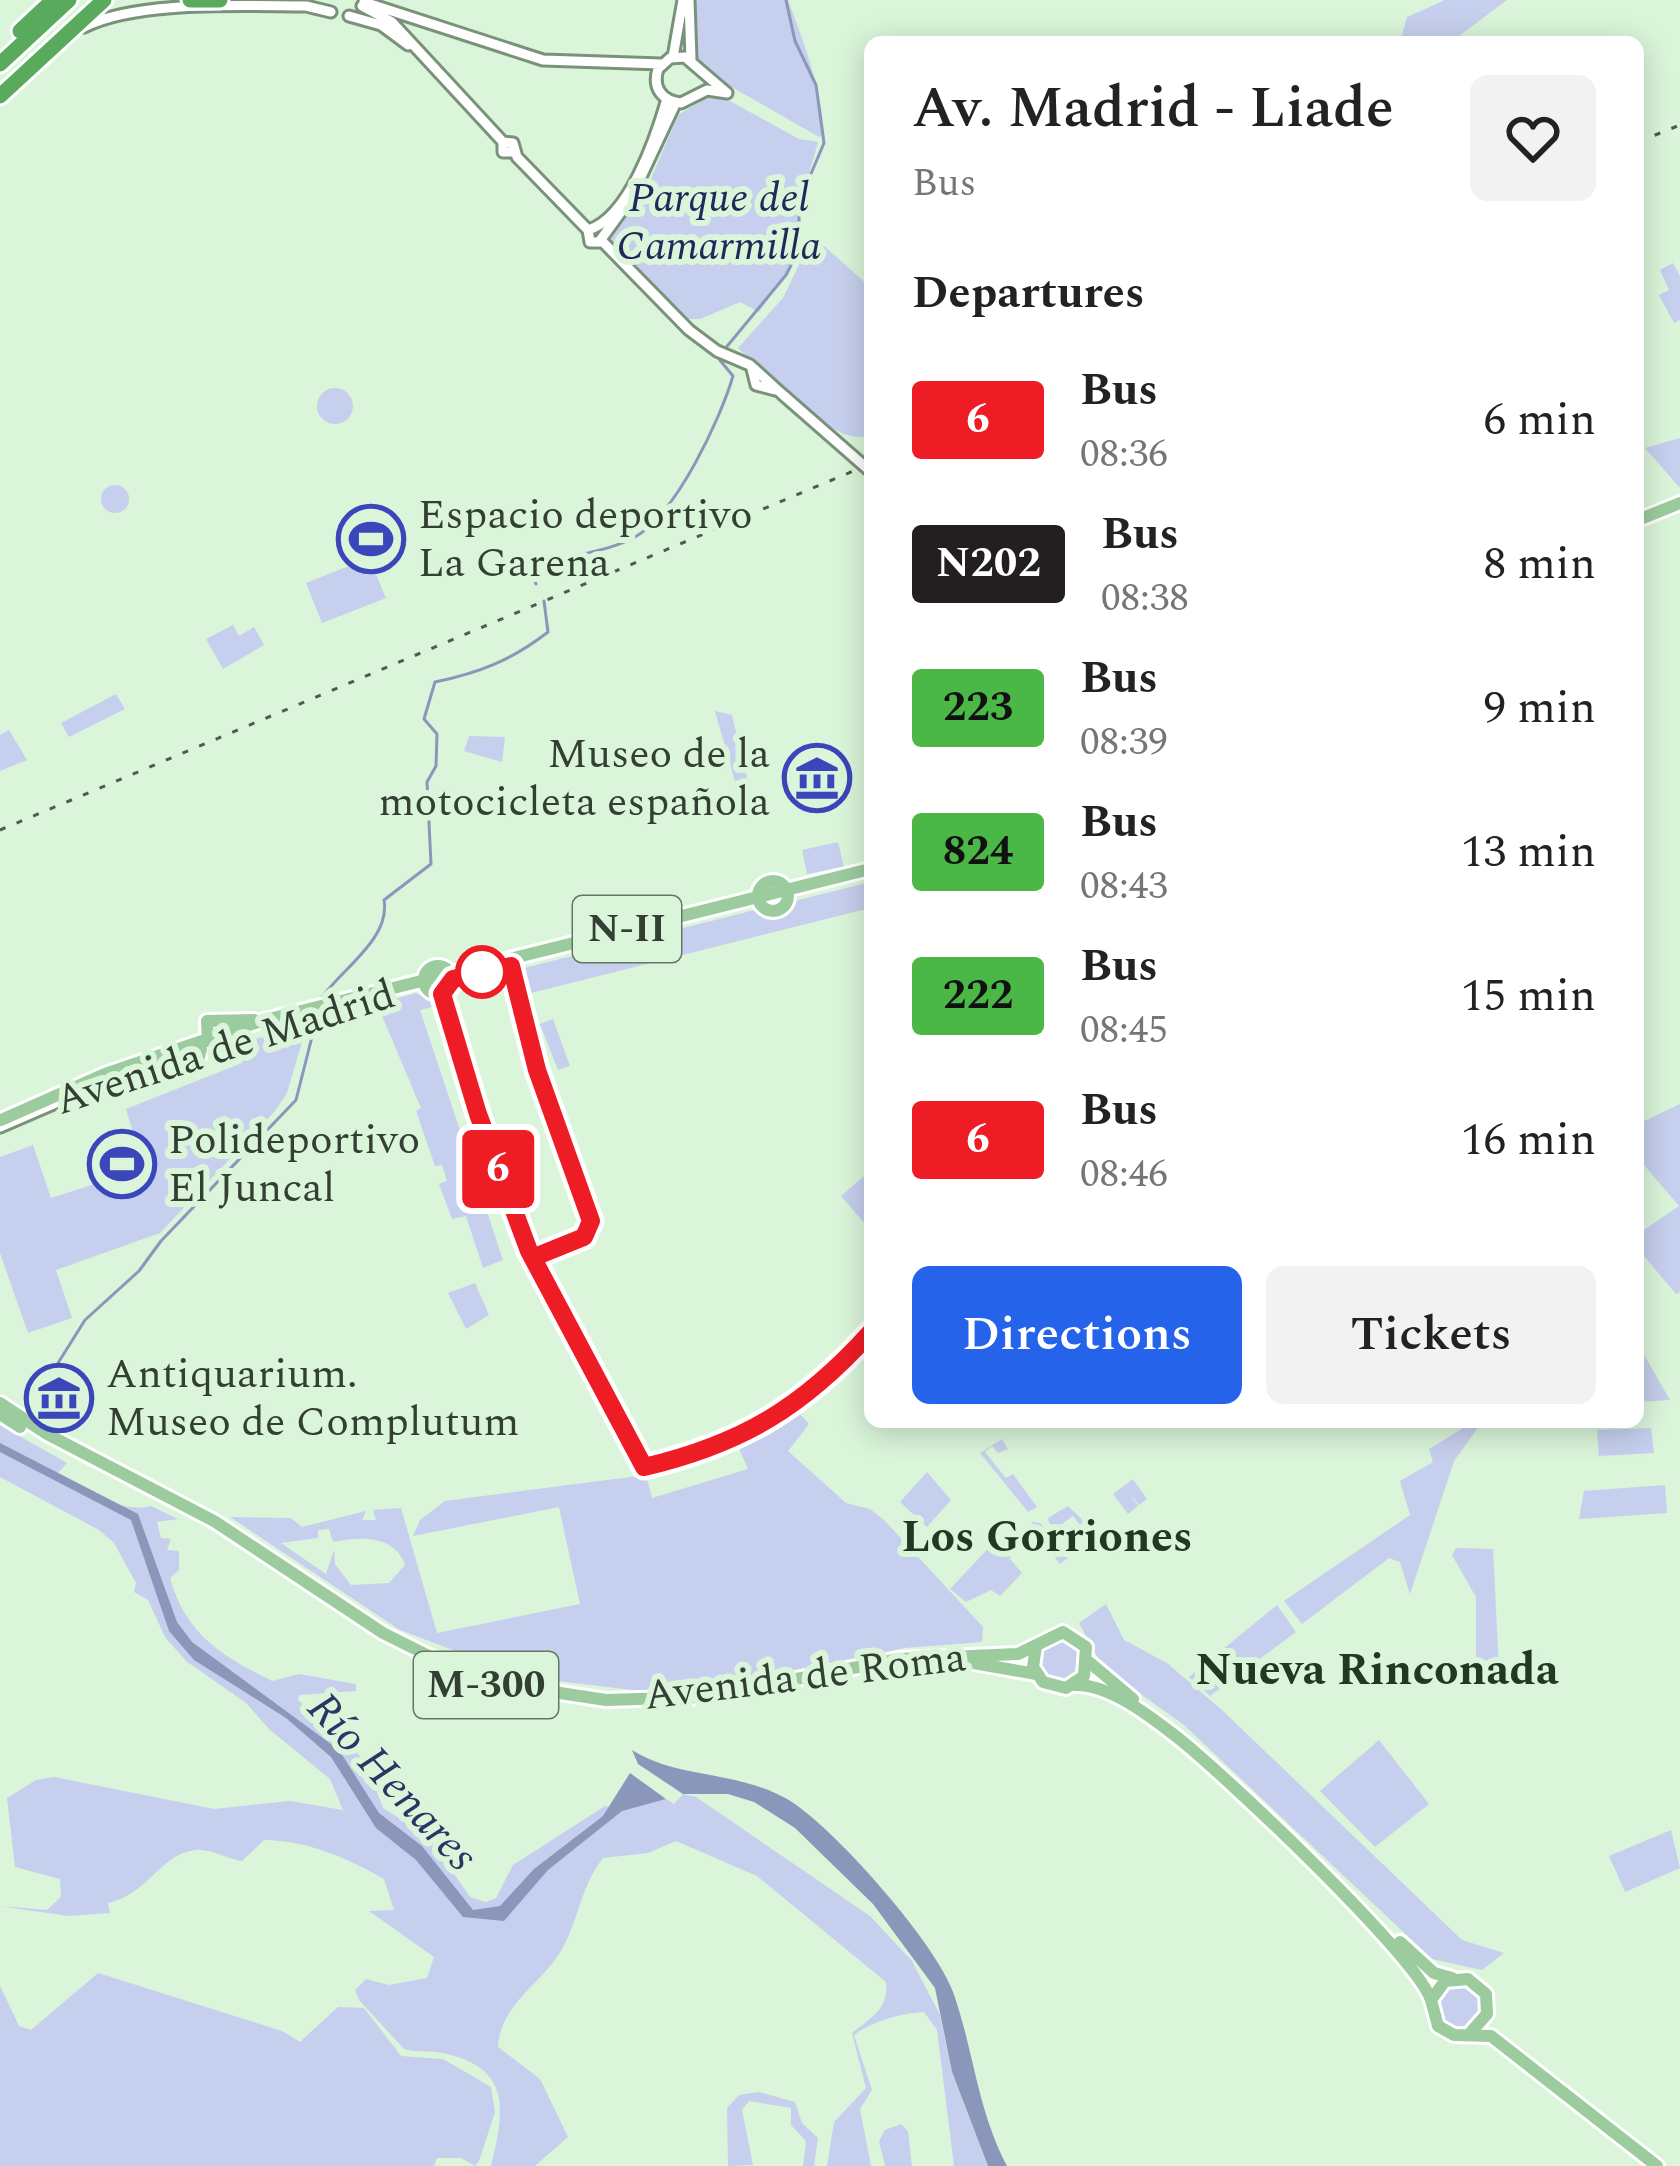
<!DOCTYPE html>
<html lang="en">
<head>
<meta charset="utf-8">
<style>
	:root { --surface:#fff; --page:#f2f2f2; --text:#222; --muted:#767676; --accent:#2563eb }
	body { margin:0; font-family:Spectral,serif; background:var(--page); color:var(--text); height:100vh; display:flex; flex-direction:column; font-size:45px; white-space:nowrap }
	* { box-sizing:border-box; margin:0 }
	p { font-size:39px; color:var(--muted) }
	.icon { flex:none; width:66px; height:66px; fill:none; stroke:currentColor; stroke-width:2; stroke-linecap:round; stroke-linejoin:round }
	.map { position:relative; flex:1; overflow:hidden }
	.details { position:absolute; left:864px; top:36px; width:780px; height:1392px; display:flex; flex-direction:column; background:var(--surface); border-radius:18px; box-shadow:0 6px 30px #0003 }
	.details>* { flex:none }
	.badge { padding:0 24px; border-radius:9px; font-size:42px; line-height:78px }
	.map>.badge { position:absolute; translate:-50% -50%; box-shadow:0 0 0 6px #fff }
	h2 { padding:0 48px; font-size:45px; line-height:108px }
	.round { display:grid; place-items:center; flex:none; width:126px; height:126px; border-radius:18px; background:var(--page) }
	.summary { display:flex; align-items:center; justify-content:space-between; height:204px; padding:0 48px }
	h1 { font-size:57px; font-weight:600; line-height:90px }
	.action { display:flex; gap:24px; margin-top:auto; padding:24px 48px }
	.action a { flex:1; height:138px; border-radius:18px; background:var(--accent); color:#fff; font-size:48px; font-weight:600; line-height:138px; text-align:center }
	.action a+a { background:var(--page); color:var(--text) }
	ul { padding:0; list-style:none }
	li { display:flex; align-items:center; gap:36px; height:144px; padding:0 48px }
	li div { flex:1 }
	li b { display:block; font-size:45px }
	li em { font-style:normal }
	li .badge { min-width:132px; font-weight:700; text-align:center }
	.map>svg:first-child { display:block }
</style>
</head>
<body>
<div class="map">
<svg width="1680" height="2166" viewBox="0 0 1680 2166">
	<rect width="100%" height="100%" fill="#daf5da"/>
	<!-- green -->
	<path fill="#c6cfed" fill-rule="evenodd" d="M 693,0 L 788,0 C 805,45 820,85 824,133 L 819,137 L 704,71 L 695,53 Z
		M 1445,0 L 1507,0 L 1451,42 L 1400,42 L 1407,17 Z
		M 715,93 L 799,139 L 818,142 L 800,206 L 797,256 L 759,312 L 740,302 L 700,319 L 684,319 L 610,239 L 644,195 L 678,115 Z
		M 813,236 L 870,287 L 870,435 C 833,450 766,373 738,348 L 783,298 Z
		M 1673,263 L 1680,276 L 1680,320 L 1674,323 L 1659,295 L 1669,290 L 1660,270 Z
		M317 406a18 18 0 1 1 36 0a18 18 0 1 1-36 0Z
		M 1680,438 L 1680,488 L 1645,448 Z
		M101 499a14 14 0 1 1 28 0a14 14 0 1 1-28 0Z
		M 369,558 L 386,598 L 322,623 L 306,583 Z
		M 233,625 L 239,636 L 254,627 L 264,645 L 223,669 L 206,639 Z
		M 116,694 L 125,709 L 69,737 L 61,723 Z
		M 715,711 L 732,715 L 754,806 L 744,813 Z
		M 9,730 L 27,760 L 0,771 L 0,735 Z
		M 469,736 L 505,737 L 502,762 L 464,751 Z
		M 838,842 L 844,867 L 807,874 L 802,850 Z
		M 870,882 L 870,908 L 523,995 L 519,973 L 524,968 L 759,909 L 777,914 L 798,900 Z
		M 416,993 L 439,1005 L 420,1010 L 503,1260 L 483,1268 L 466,1216 L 452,1219 L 439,1184 L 447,1181 L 442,1165 L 435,1166 L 416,1111 L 421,1108 L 377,1004 Z
		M 553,1019 L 570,1066 L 558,1070 L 540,1024 Z
		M 306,1028 L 287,1093 L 275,1111 L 160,1233 L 56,1270 L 72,1318 L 28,1333 L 0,1253 L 0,1157 L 33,1145 L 51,1198 L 107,1180 L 102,1159 L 137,1146 L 126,1109 L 242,1063 L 249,1040 Z
		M 1680,1104 L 1680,1292 L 1676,1294 L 1638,1249 L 1638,1234 L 1679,1206 L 1638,1158 L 1638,1124 Z
		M 870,1171 L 870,1222 L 866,1225 L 841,1196 Z
		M 475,1283 L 489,1315 L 466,1329 L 448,1293 Z
		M 1638,1344 L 1670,1400 L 1638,1402 Z
		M 797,1411 L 809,1424 L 788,1451 L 846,1503 L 870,1509 L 884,1520 L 983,1627 L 982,1642 L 905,1648 L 696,1690 L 641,1691 L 524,1677 L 400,1630 L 230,1517 L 291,1518 L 302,1527 L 366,1511 L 362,1520 L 376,1520 L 373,1510 L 401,1508 L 437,1633 L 580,1604 L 559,1507 L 413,1536 L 420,1520 L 445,1501 L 646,1475 L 652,1498 L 748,1469 L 736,1442 ZM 329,1529 L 333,1542 C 359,1536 396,1535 405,1565 L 389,1583 L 351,1585 L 335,1564 L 334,1550 L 326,1574 L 281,1543 L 318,1538 L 318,1530 Z
		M 1473,1422 L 1482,1422 L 1454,1461 L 1410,1594 L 1400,1562 L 1389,1558 L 1302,1624 L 1284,1601 L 1410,1515 L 1400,1481 L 1433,1462 L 1429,1449 Z
		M 0,1425 L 67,1463 L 57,1474 C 83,1489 120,1514 151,1506 L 178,1519 L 157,1522 L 161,1538 L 171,1539 L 167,1550 L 179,1551 L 179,1570 L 170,1578 C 186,1635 222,1656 272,1681 L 299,1674 L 356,1684 L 356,1691 L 299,1695 L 298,1700 L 355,1750 L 368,1767 L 383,1808 L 429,1837 L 470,1897 L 486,1902 L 496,1898 L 513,1865 L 605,1806 L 622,1810 L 666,1799 L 674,1804 L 683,1794 L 696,1797 L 870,1916 L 912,1961 L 940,2015 L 952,2073 L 988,2166 L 954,2166 L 937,2030 L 924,2012 C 901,2013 871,2022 854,2035 L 872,2090 L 860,2109 L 871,2166 L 827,2166 L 834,2122 L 866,2088 L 852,2033 C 868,2020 890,2009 886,1982 L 757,1876 L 676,1841 L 648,1853 L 603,1858 C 577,1891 579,1929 554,1961 C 534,1988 500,2008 498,2047 L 540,2079 L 568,2137 L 535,2166 L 491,2166 C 504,2111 513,2068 443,2053 C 430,2050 417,2053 404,2049 L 359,2000 L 355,1990 L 366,1979 L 389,1985 L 427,1978 L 434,1957 L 369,1911 L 394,1910 L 384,1879 C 345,1857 309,1841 264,1840 L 242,1861 C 228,1859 209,1848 195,1850 C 160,1854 149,1894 108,1903 L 110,1913 L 68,1916 L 0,1906 L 47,1910 L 61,1897 L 60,1879 L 15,1867 L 7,1798 L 36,1780 L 54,1777 L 214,1809 L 290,1801 L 343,1810 L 330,1779 L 269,1729 L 246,1703 L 186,1661 L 165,1637 L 148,1600 L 134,1592 L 136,1583 L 114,1543 L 99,1530 L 0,1477 Z
		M 1651,1428 L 1654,1453 L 1599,1456 L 1597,1430 Z
		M 1002,1439 L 1008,1449 L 998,1453 L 992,1446 L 985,1452 L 1006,1478 L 1013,1474 L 1037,1507 L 1028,1512 L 980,1453 Z
		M 927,1472 L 951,1500 L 927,1527 L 900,1502 Z
		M 1133,1479 L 1147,1499 L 1139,1505 L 1129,1493 L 1138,1506 L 1128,1514 L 1113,1494 Z
		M 1665,1485 L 1667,1513 L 1579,1519 L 1584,1491 Z
		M 1068,1506 L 1114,1550 L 1099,1539 L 1094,1544 L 1073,1516 L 1063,1523 L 1065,1534 L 1049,1523 L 1048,1518 Z
		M 1033,1522 L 1040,1523 L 1068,1558 L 1060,1564 L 1039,1537 L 1030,1543 L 1032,1552 L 1013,1540 L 1014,1533 L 1021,1535 Z
		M 1000,1536 L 1013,1550 L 1010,1559 L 1022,1573 L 1000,1596 L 991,1590 L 966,1602 L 950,1589 Z
		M 1456,1548 L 1493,1549 L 1499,1670 L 1476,1673 L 1476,1597 L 1452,1555 Z
		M 1106,1604 L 1124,1640 L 1167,1663 L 1223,1711 L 1462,1940 L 1504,1953 L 1482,1970 L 1432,1959 L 1184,1725 L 1103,1667 L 1079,1623 Z
		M 1277,1605 L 1296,1632 L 1210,1696 L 1189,1677 Z
		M 1063,1637 L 1081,1647 L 1085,1663 L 1073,1682 L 1050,1683 L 1036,1664 L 1043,1644 Z
		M 1379,1740 L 1429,1804 L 1375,1847 L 1320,1791 Z
		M 1671,1830 L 1680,1868 L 1625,1892 L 1609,1856 Z
		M 98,1973 L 282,2031 L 300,2042 L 338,2007 L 364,2008 L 401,2056 L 443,2059 L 491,2087 L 495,2112 L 479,2161 L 475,2166 L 461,2158 L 437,2158 L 434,2166 L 0,2166 L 0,1986 L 19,2026 L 31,2030 Z
		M1436 2006a23 23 0 1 1 46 0a23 23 0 1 1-46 0Z
		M 759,2092 L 795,2102 L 802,2123 L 818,2138 L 814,2166 L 803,2166 L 806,2141 L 791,2125 L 791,2108 L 749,2101 L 742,2110 L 753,2165 L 728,2166 L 727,2108 L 739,2095 Z
		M 901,2124 L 908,2131 L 912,2166 L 885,2166 L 879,2141 L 885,2130 Z"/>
	<!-- water -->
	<path fill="#8b96bb" d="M 0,1443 L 138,1514 L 177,1622 L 192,1642 L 339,1750 L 379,1813 L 422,1846 L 473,1910 L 500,1906 L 534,1869 L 603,1816 L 630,1773 L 666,1799 L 622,1811 L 548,1870 L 504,1921 L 463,1917 L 416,1860 L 376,1828 L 331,1757 L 286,1718 L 194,1660 L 169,1631 L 131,1520 L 0,1452 Z
		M 632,1750 C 678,1779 735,1770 787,1799 C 833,1826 935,1942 953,1992 C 974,2051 977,2109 1007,2166 L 988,2166 L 952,2072 L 935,1988 L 873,1904 L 795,1828 L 754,1802 L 728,1794 L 683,1794 L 638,1764 Z"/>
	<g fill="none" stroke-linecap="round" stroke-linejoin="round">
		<!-- stream -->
		<path stroke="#8b96bb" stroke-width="3" d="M 724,350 L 786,275 L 799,250 L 799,202 L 824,143 L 816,85 L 795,41 L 786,0
			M 536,584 L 532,570 L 544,564 C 572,555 610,551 635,537 C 676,514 720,420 733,376 L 719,359
			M 320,1000 C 340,970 391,939 384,900 L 431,864 L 427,782 L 436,766 L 437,734 L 424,719 L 435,682 C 479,673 512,660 548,632 L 544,601
			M 53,1371 L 85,1320 L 139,1271 L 161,1241 L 296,1100 L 316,1021"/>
		<!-- minor casing -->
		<g stroke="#799279" stroke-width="15">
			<path id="minor" d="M 689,0 L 691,59
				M 364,2 L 543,60 L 661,64
				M 362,6 L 392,22 L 503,142
				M 349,16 L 381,25 L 408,45
				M 84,27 C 137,0 244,6 306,6 L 331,12
				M 673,57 L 683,0
				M 685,57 L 727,93 L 707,90 L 681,103 C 662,101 652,88 658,69 L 670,58 Z
				M 667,99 C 656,137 629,218 588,230 L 590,242 L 599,242 L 631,198 L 676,102
				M 512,152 L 503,152 L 503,142 L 513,143 L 517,157 L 588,230
				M 601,240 L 689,330 L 717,351 L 750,365 L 782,394
				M 752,369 L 756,385 L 775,390
				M 0,1127 L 81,1092"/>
		</g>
		<!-- major casing -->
		<g stroke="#fff" stroke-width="18">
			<path id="major" d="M 1638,520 L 1680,503
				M758 896a15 15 0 1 1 30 0a15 15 0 1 1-30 0Z
				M424 980a14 14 0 1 1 28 0a14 14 0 1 1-28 0Z
				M 208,1041 L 207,1021 L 254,1020
				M 143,1070 L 196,1068 L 201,1049
				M 85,1091 L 133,1074
				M 1,1120 L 105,1074 L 261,1021 L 870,869
				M 0,1403 L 47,1434 L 214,1521 L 383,1633 L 431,1657 L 521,1687 L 606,1700 L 703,1697 L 899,1659 L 1018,1654 L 1063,1632 L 1086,1647 L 1084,1676 L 1066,1688 L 1043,1682 L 1033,1667 L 1036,1646
				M 0,1414 L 20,1427
				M 968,1662 L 1036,1674
				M 1089,1662 L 1133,1699
				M 1075,1685 C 1108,1684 1147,1714 1173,1734 C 1219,1769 1416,1955 1431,2000
				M 1400,1942 L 1434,1973 L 1452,1978
				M 1471,2032 L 1487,2014 L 1486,1994 L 1468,1979 L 1445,1981 L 1431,2000 L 1438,2026 L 1454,2035 L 1491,2036 L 1657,2166"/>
		</g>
		<!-- highway casing -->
		<g stroke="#fff" stroke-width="21">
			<path id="highway" d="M 190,0 L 220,0
				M 20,31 L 53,0
				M 0,64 L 69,0
				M 0,96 L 104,0"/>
		</g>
		<!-- minor -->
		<use href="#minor" stroke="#fff" stroke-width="9"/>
		<!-- major -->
		<use href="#major" stroke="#9ccc9e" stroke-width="12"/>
		<!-- highway -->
		<use href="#highway" stroke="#5aaa5d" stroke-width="15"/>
		<!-- rail -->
		<path stroke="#4e5c4e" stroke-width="3" stroke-dasharray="6 12" stroke-linecap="butt" d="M 1638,142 L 1680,125
			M 0,830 L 870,464"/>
		<!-- minor-bridge casing -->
		<g stroke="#799279" stroke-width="15" stroke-linecap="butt">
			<path id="minor-bridge" d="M 782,394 L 870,471"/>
		</g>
		<!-- minor-bridge -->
		<use href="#minor-bridge" stroke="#fff" stroke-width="9"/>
	</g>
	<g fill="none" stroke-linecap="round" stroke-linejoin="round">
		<!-- line casing -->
		<g stroke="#fff" stroke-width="27">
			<path id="line" d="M 537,1256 L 584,1237 L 591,1221 L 537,1070 L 511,966 L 453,979 L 442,994 L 478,1114 L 529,1251 L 644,1467 C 742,1444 803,1407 870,1333"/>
		</g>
		<!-- line -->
		<use href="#line" stroke="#ee1c25" stroke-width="18"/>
	</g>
	<!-- icons -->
	<defs>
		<g id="stadium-ring" transform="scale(3.45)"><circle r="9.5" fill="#daf5da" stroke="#3a46b9" stroke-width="1.5"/><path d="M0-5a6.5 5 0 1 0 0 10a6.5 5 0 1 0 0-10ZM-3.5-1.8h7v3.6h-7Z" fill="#3a46b9"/></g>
		<g id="museum-ring" transform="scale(3.45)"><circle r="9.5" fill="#daf5da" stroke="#3a46b9" stroke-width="1.5"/><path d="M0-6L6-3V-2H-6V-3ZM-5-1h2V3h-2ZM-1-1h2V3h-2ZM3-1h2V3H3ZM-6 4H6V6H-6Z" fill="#3a46b9"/></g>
	</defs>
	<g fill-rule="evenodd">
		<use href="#stadium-ring" x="371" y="539"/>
		<use href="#museum-ring" x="817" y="778"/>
		<use href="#stadium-ring" x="122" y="1164"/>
		<use href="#museum-ring" x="59" y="1398"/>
	</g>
	<!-- markers -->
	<circle fill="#fff" stroke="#ee1c25" stroke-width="6" cx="482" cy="972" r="24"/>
	<g text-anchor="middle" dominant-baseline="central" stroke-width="12" stroke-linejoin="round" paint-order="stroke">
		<!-- shield labels -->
		<g fill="#daf5da" stroke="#667666" stroke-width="3">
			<rect x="573" y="896" width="108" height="66" rx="9"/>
			<rect x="414" y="1652" width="144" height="66" rx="9"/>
		</g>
		<g font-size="39" font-weight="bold" fill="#343f34">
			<text x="627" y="929">N-II</text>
			<text x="486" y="1685">M-300</text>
		</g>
		<!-- park labels -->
		<g font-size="42" font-style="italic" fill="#202959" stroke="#daf5da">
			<text x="719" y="198">Parque del<tspan x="719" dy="48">Camarmilla</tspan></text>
		</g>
		<!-- poi labels -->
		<g font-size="42" fill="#343f34" stroke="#daf5da" text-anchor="start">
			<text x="418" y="515">Espacio deportivo<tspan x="418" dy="48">La Garena</tspan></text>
			<text x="770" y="754" text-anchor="end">Museo de la<tspan x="770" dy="48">motocicleta española</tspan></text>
			<text x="168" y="1140">Polideportivo<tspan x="168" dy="48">El Juncal</tspan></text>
			<text x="106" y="1374">Antiquarium.<tspan x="106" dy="48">Museo de Complutum</tspan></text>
		</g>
		<!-- street labels -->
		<g font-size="42" fill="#343f34" stroke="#daf5da">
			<text transform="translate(225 1048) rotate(-18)">Avenida de Madrid</text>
			<text transform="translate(805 1677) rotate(-7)">Avenida de Roma</text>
		</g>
		<!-- neighbourhood labels -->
		<g font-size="45" font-weight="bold" fill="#223822" stroke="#daf5da">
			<text x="1047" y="1537">Los Gorriones</text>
			<text x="1377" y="1670">Nueva Rinconada</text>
		</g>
		<!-- water labels -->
		<g font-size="45" font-style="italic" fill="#2b3565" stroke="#daf5da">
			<text transform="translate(392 1782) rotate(47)">Río Henares</text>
		</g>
	</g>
</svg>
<b class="badge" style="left:498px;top:1169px;background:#ee1c25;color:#fff">6</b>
<section class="details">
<div class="summary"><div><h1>Av. Madrid - Liade</h1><p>Bus</p></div><a class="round"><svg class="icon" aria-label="heart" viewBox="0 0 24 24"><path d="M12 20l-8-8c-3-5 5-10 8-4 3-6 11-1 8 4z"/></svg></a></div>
<h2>Departures</h2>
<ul>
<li><span class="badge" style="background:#ee1c25;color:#fff">6</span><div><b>Bus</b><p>08:36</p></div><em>6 min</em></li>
<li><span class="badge" style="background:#231f20;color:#fff">N202</span><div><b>Bus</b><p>08:38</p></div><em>8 min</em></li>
<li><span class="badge" style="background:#4ab747;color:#111">223</span><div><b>Bus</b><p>08:39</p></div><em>9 min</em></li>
<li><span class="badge" style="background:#4ab747;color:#111">824</span><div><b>Bus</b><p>08:43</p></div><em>13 min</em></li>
<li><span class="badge" style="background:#4ab747;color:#111">222</span><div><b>Bus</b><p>08:45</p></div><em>15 min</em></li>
<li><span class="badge" style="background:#ee1c25;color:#fff">6</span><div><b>Bus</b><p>08:46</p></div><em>16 min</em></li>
</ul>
<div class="action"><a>Directions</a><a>Tickets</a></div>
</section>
</div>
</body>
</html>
